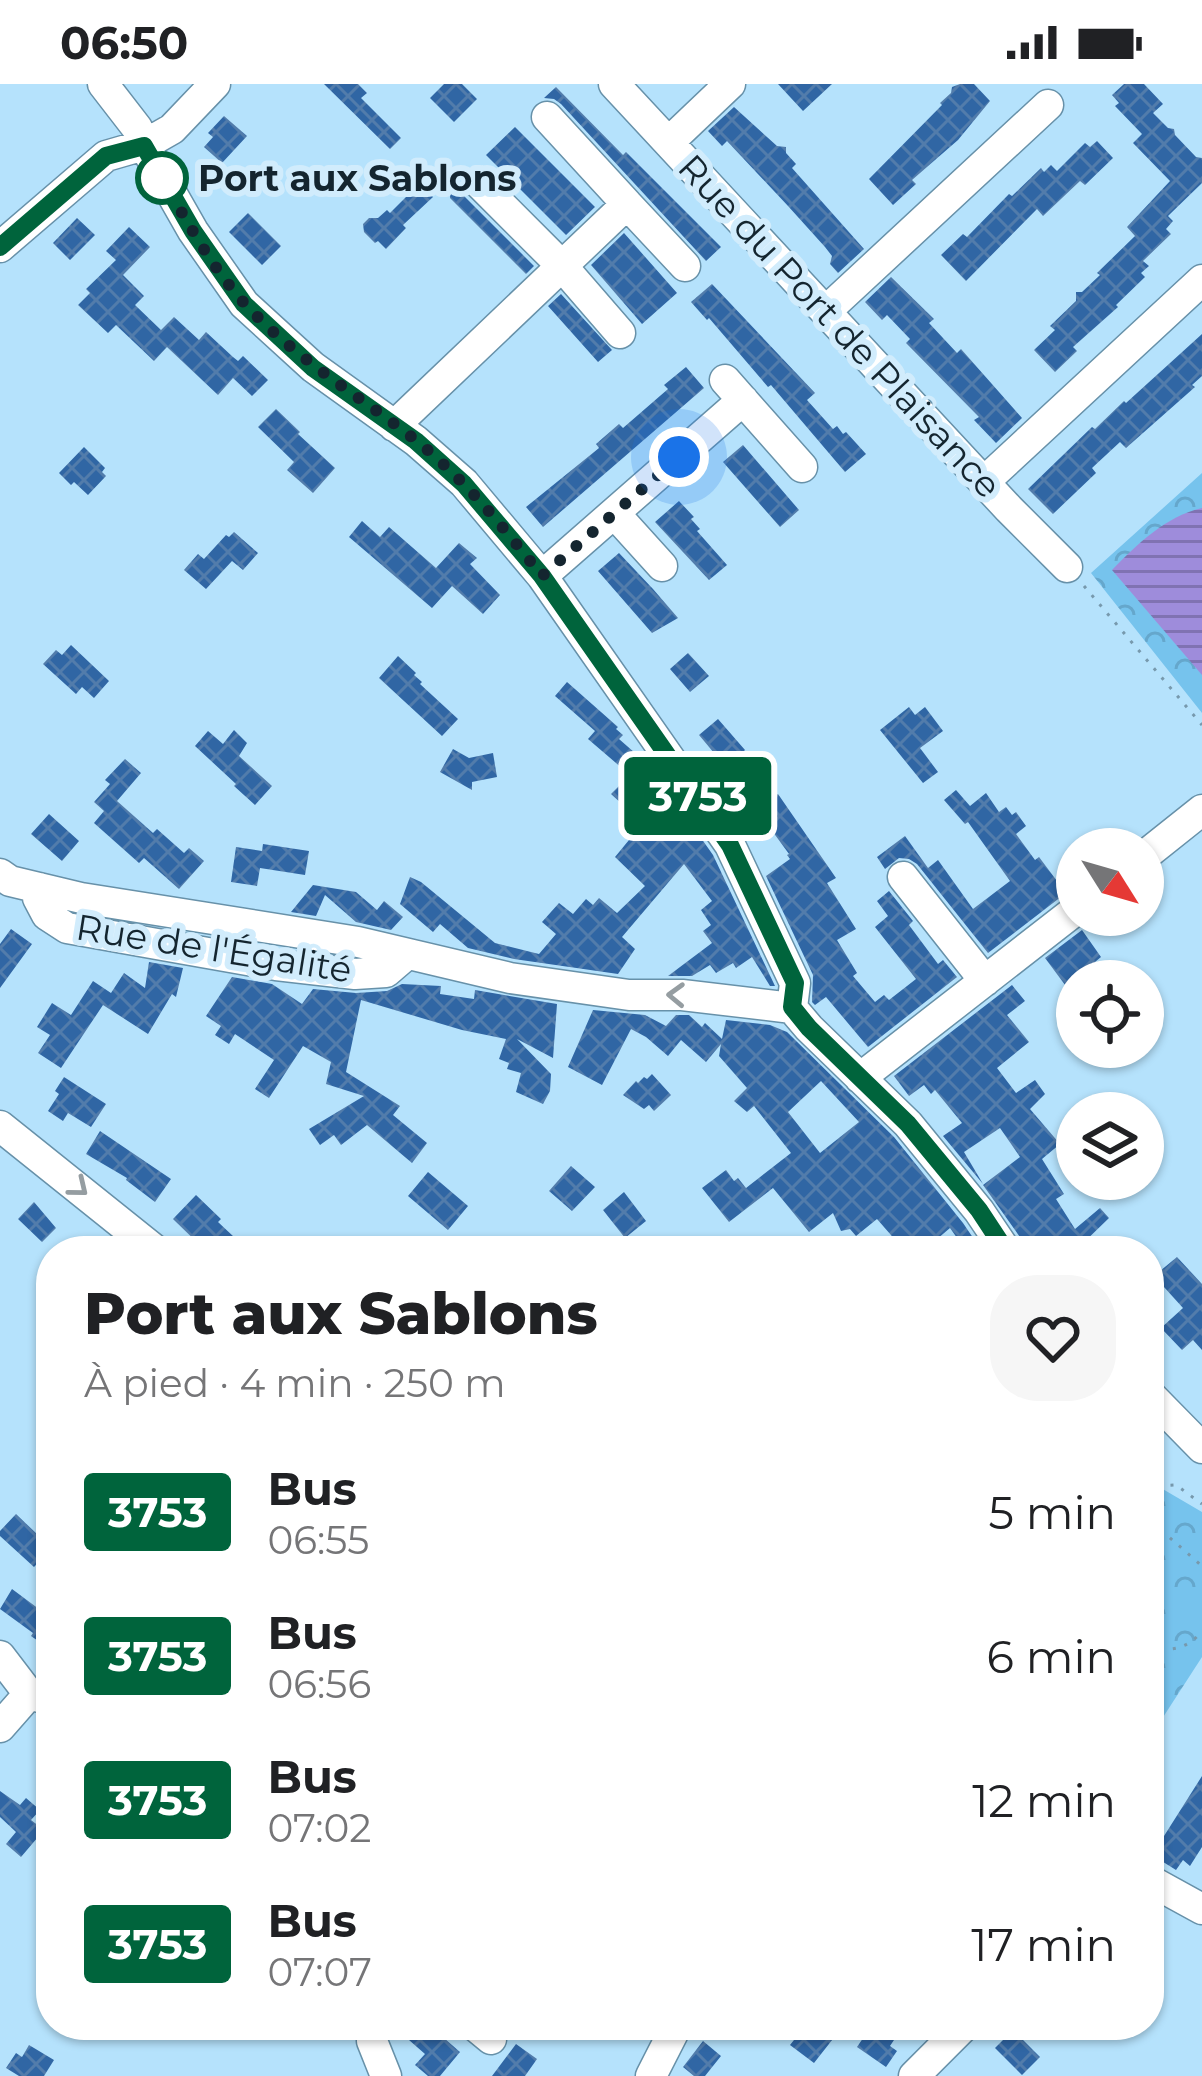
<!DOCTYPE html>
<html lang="fr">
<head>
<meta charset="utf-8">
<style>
	:root { --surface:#fff; --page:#f6f6f6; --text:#202124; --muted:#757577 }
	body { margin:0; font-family:Montserrat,sans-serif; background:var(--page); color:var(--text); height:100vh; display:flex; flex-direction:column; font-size:45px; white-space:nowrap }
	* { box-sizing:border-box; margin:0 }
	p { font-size:39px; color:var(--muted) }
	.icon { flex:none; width:66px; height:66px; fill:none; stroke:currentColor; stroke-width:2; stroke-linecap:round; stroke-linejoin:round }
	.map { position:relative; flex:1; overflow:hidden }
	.details { position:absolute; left:36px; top:1152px; width:1128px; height:804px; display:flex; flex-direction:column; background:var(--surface); border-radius:48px; box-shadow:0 3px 9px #0004 }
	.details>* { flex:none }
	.badge { padding:0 24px; border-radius:9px; font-size:42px; line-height:78px }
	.needle { width:78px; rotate:127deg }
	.fabs { position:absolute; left:1056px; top:744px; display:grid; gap:24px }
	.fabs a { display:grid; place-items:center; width:108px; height:108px; border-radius:50%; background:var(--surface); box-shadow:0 3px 9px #0004; font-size:60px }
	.you { position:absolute; width:60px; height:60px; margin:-30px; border:9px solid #fff; border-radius:50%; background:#1a73e8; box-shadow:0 0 0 18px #1a73e833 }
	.map>.badge { position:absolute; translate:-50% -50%; box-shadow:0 0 0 6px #fff }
	.round { display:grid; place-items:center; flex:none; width:126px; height:126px; border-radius:48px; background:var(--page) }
	.headline { display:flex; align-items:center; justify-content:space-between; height:204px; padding:0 48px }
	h1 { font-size:57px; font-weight:800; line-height:90px }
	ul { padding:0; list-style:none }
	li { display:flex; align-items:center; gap:36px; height:144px; padding:0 48px }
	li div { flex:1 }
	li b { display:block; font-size:45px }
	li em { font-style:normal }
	li .badge { min-width:132px; font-weight:700; text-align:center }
	.status { display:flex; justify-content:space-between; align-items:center; height:84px; padding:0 60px; background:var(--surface); direction:ltr }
	.status svg { height:33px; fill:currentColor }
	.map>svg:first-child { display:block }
</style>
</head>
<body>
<div class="status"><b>06:50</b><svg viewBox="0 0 49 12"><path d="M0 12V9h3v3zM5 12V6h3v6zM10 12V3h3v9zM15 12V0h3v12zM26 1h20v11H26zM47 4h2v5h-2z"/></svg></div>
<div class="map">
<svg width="1202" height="1992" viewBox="0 0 1202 1992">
	<defs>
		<pattern id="forest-crowns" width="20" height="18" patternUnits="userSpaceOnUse" patternTransform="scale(3)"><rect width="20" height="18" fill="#76c3ed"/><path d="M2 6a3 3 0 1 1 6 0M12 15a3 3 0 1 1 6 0" fill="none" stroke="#65a7cc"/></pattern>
		<pattern id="water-rules" width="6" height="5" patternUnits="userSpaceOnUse" patternTransform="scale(3)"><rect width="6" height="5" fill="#9e8cdb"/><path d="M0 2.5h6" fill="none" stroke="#8072b2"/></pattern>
		<pattern id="building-cross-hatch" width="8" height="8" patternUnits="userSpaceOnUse" patternTransform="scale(3)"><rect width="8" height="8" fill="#3066a4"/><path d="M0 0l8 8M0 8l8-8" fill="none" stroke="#527cab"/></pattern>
	</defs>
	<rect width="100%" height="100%" fill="#b5e2fc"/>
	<!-- forest -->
	<path fill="url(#forest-crowns)" d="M 1202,389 L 1202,629 L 1091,489 Z
		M 1149,1397 L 1202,1428 L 1202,1573 L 1158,1641 L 1149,1636 Z"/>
	<!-- water -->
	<path fill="url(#water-rules)" d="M 1202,424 L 1202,591 L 1112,486 C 1136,461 1166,432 1202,424 Z"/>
	<!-- building -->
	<path fill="url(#building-cross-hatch)" fill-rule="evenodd" d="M 324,0 L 358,0 L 367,9 L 361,14 L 401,54 L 390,65 Z
		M 444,0 L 462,0 L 477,15 L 454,38 L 430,14 Z
		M 778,0 L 832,0 L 803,27 Z
		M 960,0 L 974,0 L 990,17 L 958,56 L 912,96 L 916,100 L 893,121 L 869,95 L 942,21 L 940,19 L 951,9 L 952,3 Z
		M 1124,0 L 1144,0 L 1163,20 L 1153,29 L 1168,44 L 1174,45 L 1175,51 L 1196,73 L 1202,74 L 1202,99 L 1168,132 L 1173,137 L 1166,145 L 1171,150 L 1143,177 L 1149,182 L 1141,189 L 1145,193 L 1116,221 L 1118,223 L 1073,263 L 1077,267 L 1055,288 L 1034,266 L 1055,246 L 1050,242 L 1076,217 L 1076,208 L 1082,208 L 1100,191 L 1097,189 L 1135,152 L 1127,143 L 1170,97 L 1133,59 L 1142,50 L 1115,22 L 1119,19 L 1112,11 Z
		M 556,3 L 623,71 L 626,68 L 721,163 L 706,177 L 561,20 L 554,15 L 544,14 Z
		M 734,23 L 777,62 L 786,63 L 786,69 L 796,80 L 792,84 L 864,165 L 838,189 L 830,180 L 832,172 L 825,163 L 788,122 L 727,57 L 722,62 L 708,47 Z
		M 224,32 L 247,52 L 222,79 L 204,63 L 213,53 L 208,49 Z
		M 515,43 L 595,123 L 566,151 L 486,71 Z
		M 1097,57 L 1113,74 L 1085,101 L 1080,97 L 1043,132 L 1037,125 L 966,197 L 941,171 L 963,150 L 967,153 L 1009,110 L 1012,112 L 1041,84 L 1044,88 L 1051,81 L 1057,87 L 1085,59 L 1090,63 Z
		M 459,99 L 465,113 L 534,182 L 526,190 L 450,114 L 450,107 Z
		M 419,100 L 433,113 L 403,141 L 406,144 L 386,165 L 378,157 L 375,159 L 364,148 L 363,140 L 369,134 L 378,134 L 387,126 L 390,129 Z
		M 248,129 L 281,162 L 262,181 L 229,148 Z
		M 77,134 L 95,151 L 70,176 L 53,159 Z
		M 129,143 L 150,163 L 123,191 L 144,212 L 135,221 L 161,246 L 174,233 L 199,256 L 206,248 L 233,273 L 238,277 L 243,272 L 268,296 L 252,312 L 233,294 L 218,311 L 167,263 L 154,277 L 116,241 L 108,249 L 78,221 L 90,209 L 86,205 L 116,176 L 106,167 Z
		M 624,149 L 677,209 L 642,240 L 591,181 Z
		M 891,193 L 934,235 L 929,239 L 957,269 L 961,265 L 1022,334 L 996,359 L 974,336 L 979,333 L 906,259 L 910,255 L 887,231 L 882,236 L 865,218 Z
		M 712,200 L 815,309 L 807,316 L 833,345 L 837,342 L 843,350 L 846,348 L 866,370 L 845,388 L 771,301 L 768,303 L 709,234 L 707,236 L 691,218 Z
		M 561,210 L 612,266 L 598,278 L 548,222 Z
		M 1202,250 L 1202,292 L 1192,301 L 1195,303 L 1126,364 L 1120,358 L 1092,384 L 1096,389 L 1053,430 L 1028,405 L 1092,343 L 1095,345 L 1124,317 L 1126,319 Z
		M 686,283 L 704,304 L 543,443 L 526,423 L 599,364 L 596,360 L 619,340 L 623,344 L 668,305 L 664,301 Z
		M 276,325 L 300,348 L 298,350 L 335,384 L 313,409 L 287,386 L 294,378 L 258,343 Z
		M 743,361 L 799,426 L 780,443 L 723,378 Z
		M 84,363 L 105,384 L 102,388 L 106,392 L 88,411 L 74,398 L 71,401 L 59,389 Z
		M 679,417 L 694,433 L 691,435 L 700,445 L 697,447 L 727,481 L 709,496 L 655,438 Z
		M 362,437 L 380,453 L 389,443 L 436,484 L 459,459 L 477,474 L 470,480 L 500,511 L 483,530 L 452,502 L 432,524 L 349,453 Z
		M 234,448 L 258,469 L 243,486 L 232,477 L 206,505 L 184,486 L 198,470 L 204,475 L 226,451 L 229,453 Z
		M 619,469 L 653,505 L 678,534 L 652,549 L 598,487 Z
		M 71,561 L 109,597 L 94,614 L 82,603 L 76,610 L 43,580 L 56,566 L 62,571 Z
		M 688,569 L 709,592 L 690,608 L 670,585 Z
		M 398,572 L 416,589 L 414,591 L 422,598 L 420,600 L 458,635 L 442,652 L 379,594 Z
		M 567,598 L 618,643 L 616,645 L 623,651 L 619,655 L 651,683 L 713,771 L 775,902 L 770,902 L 752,873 L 736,884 L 733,879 L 716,889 L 710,881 L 692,892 L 668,892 L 712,859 L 703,847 L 711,841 L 701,826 L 712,817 L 684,780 L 622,853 L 635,865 L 618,890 L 514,875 L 468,864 L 440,840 L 433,848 L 400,820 L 410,793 L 421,798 L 495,859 L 539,870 L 556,850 L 542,838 L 559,819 L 573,830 L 586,815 L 593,821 L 599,814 L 617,829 L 645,802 L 615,773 L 643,739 L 611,710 L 630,691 L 588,655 L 595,647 L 555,612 Z
		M 909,623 L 915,631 L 925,623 L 943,647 L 920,664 L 938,688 L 923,699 L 880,646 Z
		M 718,635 L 745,666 L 740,671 L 773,714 L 778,710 L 836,794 L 827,799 L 856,845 L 837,856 L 857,889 L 853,892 L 875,918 L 884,911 L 889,916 L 916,895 L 875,843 L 888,832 L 877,817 L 889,807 L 913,837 L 909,841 L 938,880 L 943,876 L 957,893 L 868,963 L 826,913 L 815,921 L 812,918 L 813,891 L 766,792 L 790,775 L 787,771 L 789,770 L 749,715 L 743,719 L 739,717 L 722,695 L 730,688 L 699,651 Z
		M 234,646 L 247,659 L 239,672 L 272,702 L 255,721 L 234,702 L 236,700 L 195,662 L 208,647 L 223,660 Z
		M 453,665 L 469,674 L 493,669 L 497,693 L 472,698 L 472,706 L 440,688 Z
		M 125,675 L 141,689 L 117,717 L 153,749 L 157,745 L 184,769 L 189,764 L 204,777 L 179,805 L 144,774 L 139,779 L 94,739 L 104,727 L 94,718 L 110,700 L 105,696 Z
		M 956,706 L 970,722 L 986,709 L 999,728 L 1006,723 L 1012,731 L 1016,728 L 1026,742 L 1016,750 L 1035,776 L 1039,773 L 1066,809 L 988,869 L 917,780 L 909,775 L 899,774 L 885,785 L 877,773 L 905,752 L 928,784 L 938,776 L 973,825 L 1010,797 L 968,738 L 965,740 L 944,716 Z
		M 49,730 L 79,757 L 62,777 L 31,750 Z
		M 263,760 L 309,767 L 305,791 L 260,784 L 257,802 L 231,798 L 236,763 L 262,767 Z
		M 313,801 L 356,808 L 377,826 L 384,817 L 403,833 L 391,846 L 356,838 L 325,811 L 316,832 L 291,828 Z
		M 11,845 L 32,860 L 0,904 L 0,860 Z
		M 1082,846 L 1101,873 L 1095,878 L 1109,897 L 1077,897 L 1077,917 L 1045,874 Z
		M 149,878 L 183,884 L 176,913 L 172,910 L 148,950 L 103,921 L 61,984 L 38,969 L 50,951 L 37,943 L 52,919 L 71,931 L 93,897 L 111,909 L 124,889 L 145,904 Z
		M 232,893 L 272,900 L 302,920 L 313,905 L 356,909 L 387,907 L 402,900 L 441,902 L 440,910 L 474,915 L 475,906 L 557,920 L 553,974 L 517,955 L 551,990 L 550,1007 L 543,1020 L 516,1008 L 521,989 L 507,985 L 509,979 L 499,975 L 506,955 L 462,946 L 361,916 L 346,988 L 400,1022 L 393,1031 L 427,1059 L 412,1079 L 367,1041 L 341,1061 L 334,1051 L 320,1061 L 309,1045 L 364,1012 L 326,1000 L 331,978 L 303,962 L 269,1014 L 255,1005 L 274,976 L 235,950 L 229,960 L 215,951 L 221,942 L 206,932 Z
		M 1012,901 L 1025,917 L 1007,931 L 1029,958 L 997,984 L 1016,1009 L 1035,996 L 1045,1010 L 1030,1025 L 1060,1060 L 1042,1075 L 1064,1110 L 1056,1115 L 1075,1145 L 1100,1124 L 1109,1134 L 1075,1167 L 1025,1167 L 1022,1156 L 983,1101 L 1020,1073 L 1000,1044 L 964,1068 L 983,1100 L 943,1052 L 962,1039 L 935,1006 L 931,1010 L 924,1001 L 909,1012 L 894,992 Z
		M 593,926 L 645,931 L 666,942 L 676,931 L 689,931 L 702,943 L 705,939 L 722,955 L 726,936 L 770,941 L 787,948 L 894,1053 L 963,1139 L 982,1167 L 971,1167 L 965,1159 L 962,1161 L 950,1144 L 923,1167 L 920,1163 L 917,1166 L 911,1159 L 904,1166 L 877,1135 L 856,1152 L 850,1145 L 841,1147 L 833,1129 L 809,1148 L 773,1104 L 729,1138 L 702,1104 L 726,1086 L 734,1097 L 738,1094 L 746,1104 L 791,1069 L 754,1022 L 747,1028 L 734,1017 L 747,1004 L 719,972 L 721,960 L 706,978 L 681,956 L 668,972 L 646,953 L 631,945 L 602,1001 L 568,983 ZM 821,997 L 859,1038 L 820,1069 L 788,1028 Z
		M 652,990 L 671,1011 L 654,1027 L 649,1021 L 644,1025 L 623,1011 L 636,997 L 638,999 L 644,993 L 647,995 Z
		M 64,993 L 106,1020 L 91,1043 L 68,1029 L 63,1037 L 48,1027 L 59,1010 L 55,1007 Z
		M 100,1047 L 171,1095 L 155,1118 L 126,1096 L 127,1094 L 86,1070 Z
		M 571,1082 L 595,1103 L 572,1127 L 549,1107 Z
		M 428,1088 L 468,1122 L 448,1146 L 408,1112 Z
		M 624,1108 L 646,1137 L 625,1154 L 603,1126 Z
		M 196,1111 L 221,1135 L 218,1138 L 249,1167 L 206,1167 L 173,1135 Z
		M 34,1118 L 56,1144 L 42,1158 L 18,1135 Z
		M 1177,1173 L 1202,1200 L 1202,1266 L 1193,1256 L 1182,1266 L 1161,1244 L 1183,1224 L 1154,1192 Z
		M 16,1430 L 39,1452 L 36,1455 L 49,1467 L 34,1483 L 0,1452 L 0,1447 Z
		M 12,1505 L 47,1531 L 51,1526 L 51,1566 L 31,1552 L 33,1549 L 0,1525 Z
		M 1202,1692 L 1202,1763 L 1190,1782 L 1183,1776 L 1176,1786 L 1152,1771 Z
		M 0,1707 L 20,1721 L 26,1714 L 40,1726 L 31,1736 L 44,1746 L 21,1773 L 6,1760 L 16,1748 L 0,1733 Z
		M 422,1941 L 429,1941 L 460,1968 L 440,1992 L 428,1992 L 415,1981 L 425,1970 L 409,1956 Z
		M 806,1941 L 823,1941 L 836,1951 L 814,1979 L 790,1961 Z
		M 872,1941 L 904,1941 L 890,1962 L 897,1967 L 886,1983 L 857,1963 Z
		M 1013,1946 L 1040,1973 L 1022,1991 L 995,1964 Z
		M 703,1957 L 721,1972 L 705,1992 L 694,1992 L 683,1983 Z
		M 516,1960 L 537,1975 L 525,1992 L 492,1992 Z
		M 29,1961 L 54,1976 L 44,1992 L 19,1992 L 6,1984 L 16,1969 L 22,1973 Z"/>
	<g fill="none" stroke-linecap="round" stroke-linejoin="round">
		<!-- minor casing -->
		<g stroke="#6791a9" stroke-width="33">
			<path id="minor" d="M 103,0 L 137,44 L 144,61 L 193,147 L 244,220 L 313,283 L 416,357 L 464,399 L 542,492 L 730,761 L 795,899 L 792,924
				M 614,0 L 1009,425 L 1067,483
				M 547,33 L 627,120
				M 669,58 L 730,0
				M 479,99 L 562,182 L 620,249
				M 0,163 L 106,72 L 144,61 L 172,45 L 215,0
				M 826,227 L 1048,21
				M 725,296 L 802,383
				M 394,342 L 627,120 L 685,182
				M 985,397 L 1202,196
				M 614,429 L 662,482
				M 542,492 L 743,316
				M 1143,773 L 1202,726
				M 0,790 L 10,797 L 81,814 L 358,858 L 510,894 L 629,911 L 682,911 L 792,924
				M 903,793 L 985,897
				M 39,804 L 38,814 L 47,831 L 67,844 L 185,865 L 276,881 L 355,890 L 386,888 L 407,870
				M 792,924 L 809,944 L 908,1040 L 979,1127 L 1006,1167
				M 860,994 L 1077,825
				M 0,1042 L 156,1167
				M 1149,1310 L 1202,1364
				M 0,1572 L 29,1610 L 43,1614 L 51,1609
				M 0,1643 L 29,1610
				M 1149,1796 L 1202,1825
				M 374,1941 L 372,1957 L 386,1992
				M 474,1941 L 491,1955
				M 651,1992 L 677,1941
				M 914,1992 L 965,1941"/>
		</g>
		<!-- path -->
		<path stroke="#7799ad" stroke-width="3" stroke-dasharray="3 9" stroke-linecap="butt" d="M 1084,502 L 1202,641
			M 1149,1396 L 1155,1402 L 1176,1401 L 1202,1420
			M 1155,1402 L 1152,1438 L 1202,1482
			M 1149,1436 L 1152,1438 L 1149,1442
			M 1149,1563 C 1170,1568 1188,1565 1202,1547"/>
		<!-- minor -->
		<use href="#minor" stroke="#fff" stroke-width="30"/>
	</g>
	<!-- one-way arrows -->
	<defs><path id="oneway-chevron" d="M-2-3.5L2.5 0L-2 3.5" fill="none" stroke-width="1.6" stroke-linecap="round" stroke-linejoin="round" transform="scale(3)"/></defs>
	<g stroke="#959da1">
		<use href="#oneway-chevron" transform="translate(676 911) rotate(-178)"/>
		<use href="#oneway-chevron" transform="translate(79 1104) rotate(39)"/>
	</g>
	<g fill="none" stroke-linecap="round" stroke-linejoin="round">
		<!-- line casing -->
		<g stroke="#fff" stroke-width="27">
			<path id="line" d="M 0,163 L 106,72 L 144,62 L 193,147 L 244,220 L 313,284 L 416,357 L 464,400 L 542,492 L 730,761 L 795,899 L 792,923 L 809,944 L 908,1040 L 979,1126 L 1006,1167"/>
		</g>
		<!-- line -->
		<use href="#line" stroke="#00643c" stroke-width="18"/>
		<!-- walk -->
		<path stroke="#14252f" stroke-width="12" stroke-dasharray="0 21.6" d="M 162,94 L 156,83 C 183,130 209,181 246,221 C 297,276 360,312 418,358 C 466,397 504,444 542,492 L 679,373"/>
	</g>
	<!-- markers -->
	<circle fill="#fff" stroke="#00643c" stroke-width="6" cx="162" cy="94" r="24"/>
	<g text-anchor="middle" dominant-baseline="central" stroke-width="12" stroke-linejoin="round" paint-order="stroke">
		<!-- stop labels -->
		<g font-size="36" font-weight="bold" fill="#14252f" stroke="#d1ecfc" text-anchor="start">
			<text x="198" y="94">Port aux Sablons</text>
		</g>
		<!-- street labels -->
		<g font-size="36" fill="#14252f" stroke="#d1ecfc">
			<text transform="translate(840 242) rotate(47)">Rue du Port de Plaisance</text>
			<text transform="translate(214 864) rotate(9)">Rue de l'Égalité</text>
		</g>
	</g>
</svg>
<div class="fabs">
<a><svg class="needle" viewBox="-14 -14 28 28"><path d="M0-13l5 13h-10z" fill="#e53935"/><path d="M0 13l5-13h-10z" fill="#757577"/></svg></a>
<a><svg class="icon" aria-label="locate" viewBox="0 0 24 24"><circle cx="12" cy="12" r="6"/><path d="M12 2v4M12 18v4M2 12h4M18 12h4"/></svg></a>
<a><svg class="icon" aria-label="layers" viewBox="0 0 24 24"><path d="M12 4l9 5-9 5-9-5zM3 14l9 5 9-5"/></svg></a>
</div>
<div class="you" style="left:679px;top:373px"></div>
<b class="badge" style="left:698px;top:712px;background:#00643c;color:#fff">3753</b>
<section class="details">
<div class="headline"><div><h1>Port aux Sablons</h1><p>À pied · 4 min · 250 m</p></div><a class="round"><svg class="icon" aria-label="heart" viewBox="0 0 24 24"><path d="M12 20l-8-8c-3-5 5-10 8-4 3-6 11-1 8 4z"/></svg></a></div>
<ul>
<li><span class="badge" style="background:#00643c;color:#fff">3753</span><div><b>Bus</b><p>06:55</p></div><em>5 min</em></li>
<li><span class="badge" style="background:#00643c;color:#fff">3753</span><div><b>Bus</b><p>06:56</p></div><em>6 min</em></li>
<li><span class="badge" style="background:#00643c;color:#fff">3753</span><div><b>Bus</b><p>07:02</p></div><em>12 min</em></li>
<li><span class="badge" style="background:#00643c;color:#fff">3753</span><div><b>Bus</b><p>07:07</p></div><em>17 min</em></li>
</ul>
</section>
</div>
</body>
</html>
